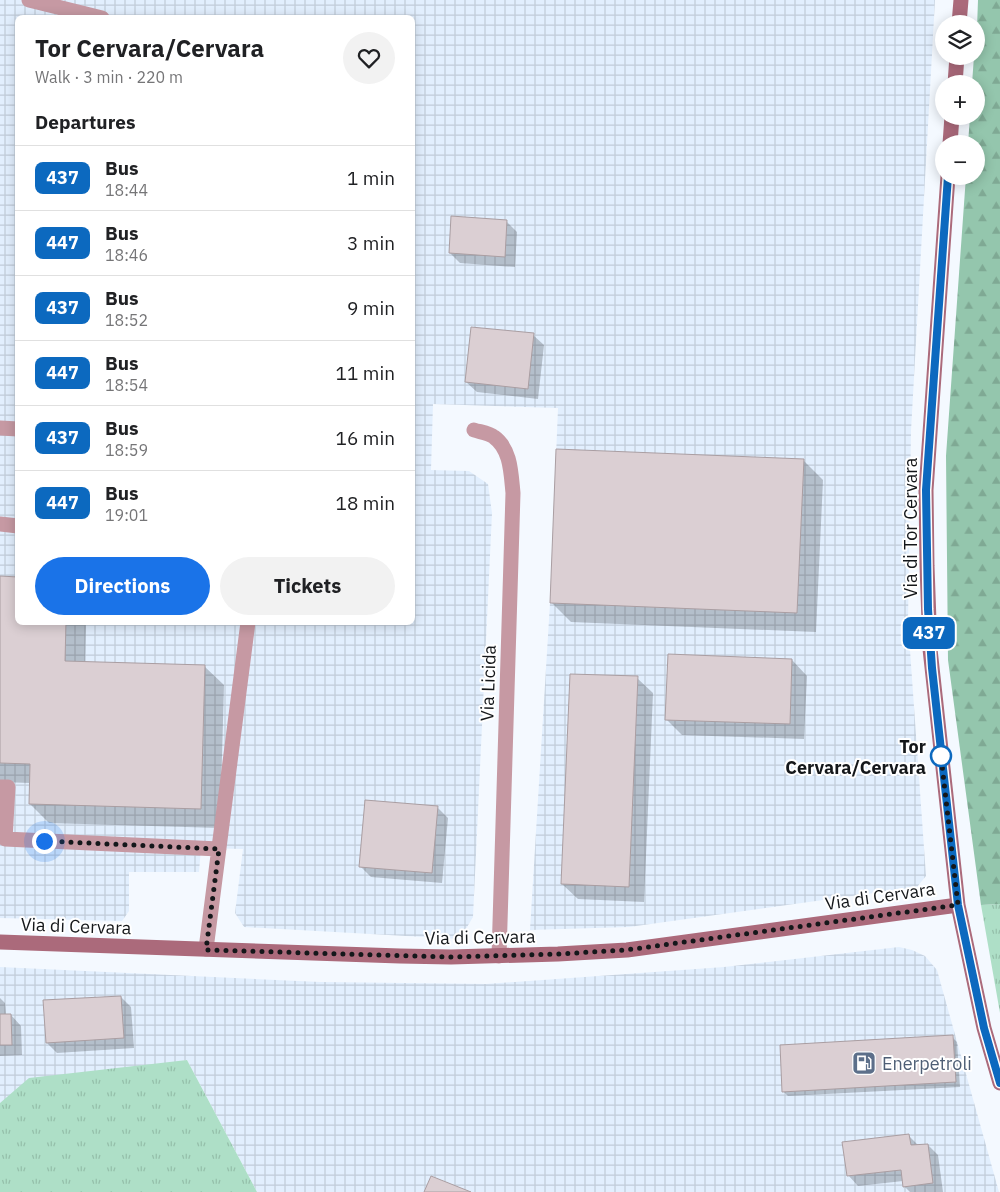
<!DOCTYPE html>
<html lang="en">
<head>
<meta charset="utf-8">
<style>
	:root { --surface:#fff; --page:#f2f2f2; --text:#202124; --muted:#757577; --line:#e0e0e0; --accent:#1a73e8 }
	body { margin:0; font-family:"IBM Plex Sans",sans-serif; background:var(--page); color:var(--text); height:100vh; display:flex; flex-direction:column; font-size:19px; white-space:nowrap }
	* { box-sizing:border-box; margin:0 }
	p { font-size:16px; color:var(--muted) }
	.icon { flex:none; width:28px; height:28px; fill:none; stroke:currentColor; stroke-width:2; stroke-linecap:round; stroke-linejoin:round }
	.map { position:relative; flex:1; overflow:hidden }
	.drawer { position:absolute; left:15px; top:15px; width:400px; height:610px; display:flex; flex-direction:column; background:var(--surface); border-radius:8px; box-shadow:0 2px 12px #0003 }
	.drawer>* { flex:none }
	.badge { padding:0 10px; border-radius:8px; font-size:18px; line-height:32px }
	.controls { position:absolute; left:935px; top:15px; display:grid; gap:10px }
	.controls a { display:grid; place-items:center; width:50px; height:50px; border-radius:50%; background:var(--surface); box-shadow:0 2px 12px #0003; font-size:25px }
	.you { position:absolute; width:25px; height:25px; margin:-12px; border:4px solid #fff; border-radius:50%; background:#1a73e8; box-shadow:0 0 0 8px #1a73e833 }
	.map>.badge { position:absolute; translate:-50% -50%; box-shadow:0 0 0 2px #fff }
	h2 { padding:0 20px; font-size:19px; line-height:45px }
	.round { display:grid; place-items:center; flex:none; width:52px; height:52px; border-radius:26px; background:var(--page) }
	.head { display:flex; align-items:center; justify-content:space-between; height:85px; padding:0 20px }
	h1 { font-size:24px; font-weight:700; line-height:38px }
	.action { display:flex; gap:10px; margin-top:auto; padding:10px 20px }
	.action a { flex:1; height:58px; border-radius:30px; background:var(--accent); color:#fff; font-size:20px; font-weight:700; line-height:58px; text-align:center }
	.action a+a { background:var(--page); color:var(--text) }
	ul { padding:0; list-style:none }
	li { display:flex; align-items:center; gap:15px; height:65px; padding:0 20px; border-top:1px solid var(--line) }
	li div { flex:1 }
	li b { display:block; font-size:19px }
	li em { font-style:normal }
	li .badge { min-width:55px; font-weight:700; text-align:center }
	.map>svg:first-child { display:block }
</style>
</head>
<body>
<div class="map">
<svg width="1000" height="1192" viewBox="0 0 1000 1192">
	<defs>
		<pattern id="industrial-grid" width="8" height="8" patternUnits="userSpaceOnUse" patternTransform="scale(1.25)"><rect width="8" height="8" fill="#e2effe"/><path d="M0 4h8M4 0v8" fill="none" stroke="#c1ccd9"/></pattern>
		<pattern id="grass-tufts" width="24" height="20" patternUnits="userSpaceOnUse" patternTransform="scale(1.25)"><rect width="24" height="20" fill="#aedfc7"/><path d="M3 7l-1-3M5 7V3M7 7l1-3M15 17l-1-3M17 17v-4M19 17l1-3" fill="none" stroke="#95bfaa"/></pattern>
		<pattern id="forest-firs" width="22" height="20" patternUnits="userSpaceOnUse" patternTransform="scale(1.25)"><rect width="22" height="20" fill="#94c6ad"/><path d="M5 1l3.5 6h-7zM16 11l3.5 6h-7z" fill="#7fa994"/></pattern>
	</defs>
	<rect width="100%" height="100%" fill="#f4f9ff"/>
	<!-- industrial -->
	<path fill="url(#industrial-grid)" fill-rule="evenodd" d="M 0,0 L 935,0 L 911,431 L 908,622 L 926,876 L 917,887 L 629,927 L 530,930 L 550,603 L 558,408 L 433,404 L 431,470 L 469,471 L 488,484 L 492,513 L 473,917 L 460,939 L 244,927 L 235,913 L 243,849 L 201,848 L 199,872 L 129,872 L 129,911 L 122,921 L 0,918 ZM 18,18 L 412,18 L 412,622 L 18,622 Z
		M 899,947 L 912,950 L 925,956 L 937,970 L 999,1192 L 257,1192 L 187,1060 L 0,1103 L 0,967 L 320,982 L 486,984 L 724,967 Z"/>
	<!-- grass -->
	<path fill="url(#grass-tufts)" d="M 1000,904 L 1000,1013 L 981,905 Z
		M 187,1060 L 257,1192 L 0,1192 L 0,1103 L 29,1078 Z"/>
	<!-- forest -->
	<path fill="url(#forest-firs)" d="M 978,0 L 1000,0 L 1000,904 L 981,905 L 948,660 L 946,456 L 966,176 L 976,176 L 976,144 L 968,144 L 970,116 L 976,116 L 976,84 L 972,84 L 974,56 L 976,56 Z"/>
	<!-- shadow -->
	<path fill="#0003" d="M 453,217 L 507,222 L 517,232 L 515,267 L 460,263 L 450,253 Z
		M 533,335 L 544,345 L 538,399 L 477,392 L 466,382 Z
		M 803,460 L 823,480 L 816,632 L 571,622 L 551,602 Z
		M 0,578 L 18,622 L 86,622 L 85,663 L 204,666 L 224,685 L 220,828 L 49,823 L 30,804 L 30,783 L 0,782 Z
		M 792,660 L 807,676 L 804,739 L 682,735 L 666,719 Z
		M 637,678 L 653,693 L 644,902 L 578,899 L 562,884 Z
		M 437,807 L 448,818 L 442,883 L 371,877 L 360,866 Z
		M 121,997 L 131,1007 L 134,1048 L 57,1053 L 47,1043 Z
		M 0,998 L 5,1003 L 6,1015 L 11,1015 L 21,1026 L 22,1055 L 0,1056 Z
		M 952,1037 L 957,1042 L 960,1087 L 788,1096 L 783,1091 Z
		M 909,1136 L 919,1146 L 928,1145 L 938,1155 L 943,1192 L 910,1192 L 904,1186 L 903,1181 L 858,1186 L 848,1175 Z"/>
	<!-- building -->
	<path fill="#dbcfd3" stroke="#aa9ea2" d="M 451,216 L 507,220 L 505,257 L 449,253 Z
		M 471,327 L 534,333 L 528,389 L 465,382 Z
		M 556,449 L 804,459 L 797,613 L 550,603 Z
		M 0,576 L 18,577 L 18,622 L 66,622 L 65,661 L 205,665 L 201,809 L 29,804 L 30,764 L 0,763 Z
		M 668,654 L 792,659 L 790,724 L 665,720 Z
		M 570,674 L 638,676 L 629,887 L 561,884 Z
		M 365,800 L 438,806 L 432,873 L 359,867 Z
		M 121,996 L 124,1038 L 46,1043 L 43,1000 Z
		M 0,1014 L 11,1014 L 12,1045 L 0,1045 Z
		M 953,1035 L 956,1082 L 782,1092 L 780,1045 Z
		M 909,1134 L 911,1145 L 928,1144 L 933,1183 L 903,1187 L 901,1170 L 847,1176 L 842,1142 Z
		M 431,1176 L 471,1192 L 424,1192 Z"/>
	<g fill="none" stroke-linecap="round" stroke-linejoin="round">
		<!-- lane -->
		<path stroke="#c699a3" stroke-width="15" d="M 29,0 L 102,18
			M 0,428 L 18,429
			M 0,524 L 18,526
			M 0,787 L 8,787 L 5,839 L 219,849
			M 206,949 L 248,622"/>
		<!-- street -->
		<path stroke="#c699a3" stroke-width="15" d="M 474,430 C 480,432 489,433 494,437 C 511,449 511,474 513,493 L 499,956"/>
		<!-- secondary -->
		<path stroke="#ab6a7b" stroke-width="15" d="M 959,24 L 961,0
			M 955,84 L 957,56
			M 950,144 L 952,116
			M 948,176 L 926,490 L 927,566 L 930,649 L 958,905 L 984,1028 L 1000,1083
			M 0,942 L 400,956 L 451,957 L 558,954 L 627,950 L 958,905"/>
	</g>
	<g fill="none" stroke-linecap="round" stroke-linejoin="round">
		<!-- line casing -->
		<g stroke="#fff" stroke-width="11">
			<path id="line" d="M 948,176 L 926,490 L 928,609 L 932,668 L 958,905 L 984,1028 L 1000,1083"/>
		</g>
		<!-- line -->
		<use href="#line" stroke="#0c69bf" stroke-width="8"/>
		<!-- walk -->
		<path stroke="#14171a" stroke-width="5" stroke-dasharray="0 9" d="M 44,841 L 219,849 L 206,950 L 451,957 L 558,954 L 626,950 L 958,905 L 941,756"/>
	</g>
	<!-- icons -->
	<defs>
		<g id="fuel-square" transform="scale(1.25)"><rect x="-9" y="-9" width="18" height="18" rx="4" fill="#5c6f8a" stroke="#fff"/><path d="M-5.5-6h7V0h2V4h1.3V-2.5L3-4.5l.8-.8L6-3V5H2.5V1h-1V6h-7ZM-4.2-4.7v3.2H.2V-4.7Z" fill="#fff"/></g>
	</defs>
	<g fill-rule="evenodd">
		<use href="#fuel-square" x="864" y="1063"/>
	</g>
	<!-- markers -->
	<circle fill="#fff" stroke="#0c69bf" stroke-width="2.5" cx="941" cy="756" r="10"/>
	<g text-anchor="middle" dominant-baseline="central" stroke-width="4" stroke-linejoin="round" paint-order="stroke">
		<!-- street labels -->
		<g font-size="18" fill="#14171a" stroke="#fff">
			<text transform="translate(910 528) rotate(-90)">Via di Tor Cervara</text>
			<text transform="translate(488 683) rotate(-88)">Via Licida</text>
			<text transform="translate(880 896) rotate(-8)">Via di Cervara</text>
			<text transform="translate(76 926) rotate(2)">Via di Cervara</text>
			<text transform="translate(480 937) rotate(-1)">Via di Cervara</text>
		</g>
		<!-- stop labels -->
		<g font-size="18" font-weight="bold" fill="#14171a" stroke="#fff" text-anchor="end">
			<text x="926" y="746">Tor<tspan x="926" dy="21">Cervara/Cervara</tspan></text>
		</g>
		<!-- service labels -->
		<g font-size="18" fill="#4e5e75" stroke="#fff" text-anchor="start">
			<text x="882" y="1063">Enerpetroli</text>
		</g>
	</g>
</svg>
<div class="controls">
<a><svg class="icon" aria-label="layers" viewBox="0 0 24 24"><path d="M12 4l9 5-9 5-9-5zM3 14l9 5 9-5"/></svg></a>
<a>+</a>
<a>−</a>
</div>
<div class="you" style="left:44px;top:841px"></div>
<b class="badge" style="left:929px;top:633px;background:#0c69bf;color:#fff">437</b>
<section class="drawer">
<div class="head"><div><h1>Tor Cervara/Cervara</h1><p>Walk · 3 min · 220 m</p></div><a class="round"><svg class="icon" aria-label="heart" viewBox="0 0 24 24"><path d="M12 20l-8-8c-3-5 5-10 8-4 3-6 11-1 8 4z"/></svg></a></div>
<h2>Departures</h2>
<ul>
<li><span class="badge" style="background:#0c69bf;color:#fff">437</span><div><b>Bus</b><p>18:44</p></div><em>1 min</em></li>
<li><span class="badge" style="background:#0c69bf;color:#fff">447</span><div><b>Bus</b><p>18:46</p></div><em>3 min</em></li>
<li><span class="badge" style="background:#0c69bf;color:#fff">437</span><div><b>Bus</b><p>18:52</p></div><em>9 min</em></li>
<li><span class="badge" style="background:#0c69bf;color:#fff">447</span><div><b>Bus</b><p>18:54</p></div><em>11 min</em></li>
<li><span class="badge" style="background:#0c69bf;color:#fff">437</span><div><b>Bus</b><p>18:59</p></div><em>16 min</em></li>
<li><span class="badge" style="background:#0c69bf;color:#fff">447</span><div><b>Bus</b><p>19:01</p></div><em>18 min</em></li>
</ul>
<div class="action"><a>Directions</a><a>Tickets</a></div>
</section>
</div>
</body>
</html>
